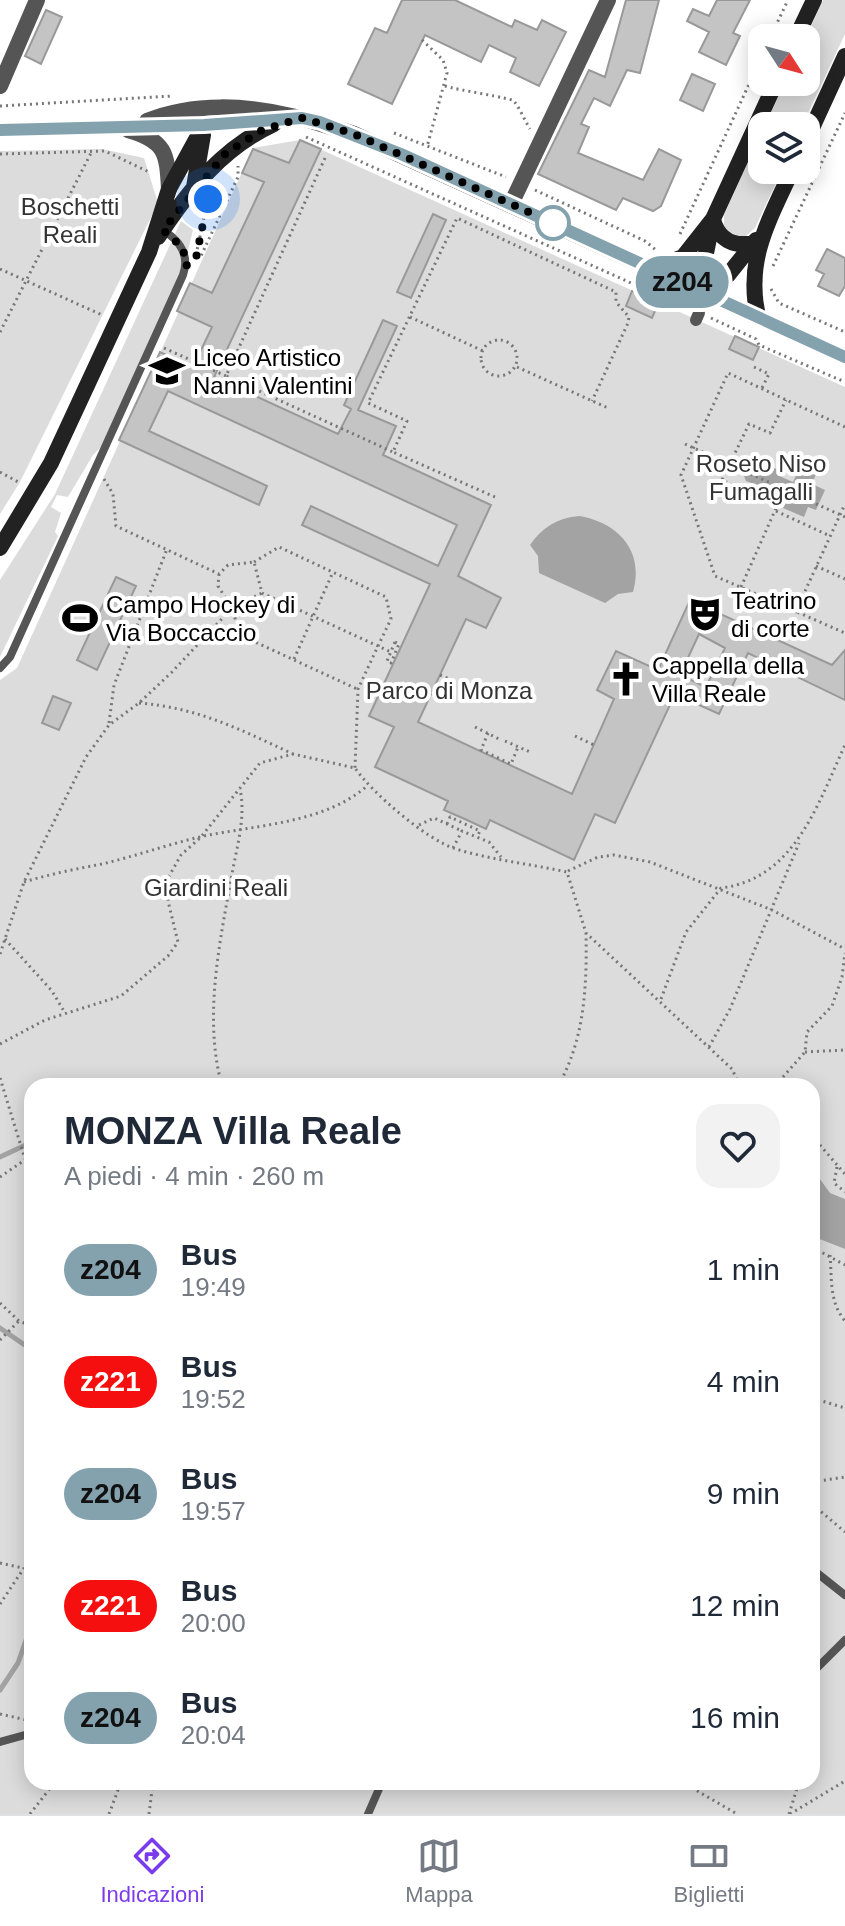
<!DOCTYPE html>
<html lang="it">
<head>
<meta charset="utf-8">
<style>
	:root { --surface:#fff; --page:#f2f2f3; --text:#1f2937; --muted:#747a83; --line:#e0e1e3; --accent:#7c3aed }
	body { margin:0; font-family:Helvetica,sans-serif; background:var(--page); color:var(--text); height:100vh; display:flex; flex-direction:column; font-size:30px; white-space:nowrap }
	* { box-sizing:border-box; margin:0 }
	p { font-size:26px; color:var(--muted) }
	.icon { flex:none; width:44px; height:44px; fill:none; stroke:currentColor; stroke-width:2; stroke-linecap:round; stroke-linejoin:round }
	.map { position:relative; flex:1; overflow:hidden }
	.sheet { position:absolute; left:24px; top:1078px; width:796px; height:712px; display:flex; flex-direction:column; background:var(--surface); border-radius:24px; box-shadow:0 4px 20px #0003 }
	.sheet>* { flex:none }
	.badge { padding:0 16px; border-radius:26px; font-size:28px; line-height:52px }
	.needle { width:52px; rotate:126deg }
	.fabs { position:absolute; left:748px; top:24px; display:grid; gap:16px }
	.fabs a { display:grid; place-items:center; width:72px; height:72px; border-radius:16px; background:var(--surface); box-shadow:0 4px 20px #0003; font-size:40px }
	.you { position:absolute; width:40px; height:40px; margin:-20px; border:6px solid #fff; border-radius:50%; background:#1a73e8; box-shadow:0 0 0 12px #1a73e833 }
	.map>.badge { position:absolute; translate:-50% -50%; box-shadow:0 0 0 4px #fff }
	.round { display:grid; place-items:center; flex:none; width:84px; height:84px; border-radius:24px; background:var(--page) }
	.headline { display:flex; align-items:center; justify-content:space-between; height:136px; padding:0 40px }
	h1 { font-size:38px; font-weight:700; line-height:60px }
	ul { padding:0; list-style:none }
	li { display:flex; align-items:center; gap:24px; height:112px; padding:0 40px }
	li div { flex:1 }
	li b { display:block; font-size:30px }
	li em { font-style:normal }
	li .badge { min-width:88px; font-weight:700; text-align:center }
	.tab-bar { display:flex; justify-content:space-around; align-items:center; height:112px; border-top:2px solid var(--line); background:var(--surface); font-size:22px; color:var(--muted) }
	.tab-bar a { display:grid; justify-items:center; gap:4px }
	.tab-bar .current { color:var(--accent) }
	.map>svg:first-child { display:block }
</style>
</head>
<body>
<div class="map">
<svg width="845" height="1814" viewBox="0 0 845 1814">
	<rect width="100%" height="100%" fill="#fff"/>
	<!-- green -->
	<path fill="#dcdcdc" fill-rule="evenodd" d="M 823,0 L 845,0 L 845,34 L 802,126 L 765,126 L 785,82 L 806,82 L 806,38 Z
		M 762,132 L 762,170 L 782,170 L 755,228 L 746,236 L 734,237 L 724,228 L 724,215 Z
		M 300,140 L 845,387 L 845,1814 L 0,1814 L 0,680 L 17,668 L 253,148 ZM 32,1086 L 812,1086 L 812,1782 L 32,1782 Z
		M 102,149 L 144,158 L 158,203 L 20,482 L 0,514 L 0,151 Z
		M 181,221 L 193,230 L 183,271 L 104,444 L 93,455 L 68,497 L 57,495 L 51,507 L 61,513 L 55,532 L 58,536 L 0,657 L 0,580 L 55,494 Z"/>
	<!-- water -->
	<path fill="#a3a3a3" d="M 739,458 L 746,461 L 744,466 L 762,474 L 767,465 L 779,470 L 777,475 L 793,482 L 800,467 L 816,474 L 812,484 L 825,490 L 816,510 L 808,507 L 804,517 L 783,508 L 784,505 L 775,501 L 778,493 L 746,481 L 744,476 L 733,471 Z
		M 579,516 C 616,522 645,549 633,592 L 618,594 L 605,603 L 539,573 L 538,556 L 530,545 C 542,527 558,518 579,516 Z
		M 812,1168 L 830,1193 L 845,1199 L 845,1249 L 812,1236 Z"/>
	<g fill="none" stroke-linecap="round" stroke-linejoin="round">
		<!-- stream -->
		<path stroke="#a3a3a3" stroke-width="5" d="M 0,1157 L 32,1142
			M 0,1328 L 32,1350
			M 0,1690 L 18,1663 L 32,1623"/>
	</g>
	<!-- building -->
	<path fill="#c4c4c4" stroke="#999" stroke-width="2" fill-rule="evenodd" d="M 402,0 L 455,0 L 512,27 L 515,20 L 537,30 L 542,20 L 566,32 L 539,86 L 510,72 L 516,58 L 489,45 L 481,62 L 425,35 L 392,104 L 348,84 L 375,28 L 387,33 Z
		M 626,0 L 659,0 L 640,73 L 627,70 L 610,106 L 594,98 L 581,124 L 589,127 L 578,153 L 643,180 L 659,149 L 681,160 L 661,206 L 653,211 L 623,198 L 616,210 L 538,174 L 589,70 L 605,77 Z
		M 717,0 L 750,0 L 733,33 L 740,36 L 726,65 L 699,52 L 709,32 L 687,21 L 693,9 L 709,16 Z
		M 46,10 L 62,17 L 41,64 L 25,56 Z
		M 692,74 L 715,84 L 703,111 L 680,100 Z
		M 300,140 L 321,149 L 214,377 L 338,434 L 351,409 L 344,405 L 383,320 L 397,326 L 358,410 L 396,426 L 383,455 L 491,505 L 458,576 L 501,598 L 486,628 L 466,619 L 418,722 L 572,794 L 614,699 L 597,690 L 616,651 L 658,670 L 690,600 L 832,665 L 845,650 L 845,700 L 748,653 L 719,714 L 675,694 L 615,823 L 595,814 L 574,860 L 490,820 L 486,829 L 467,820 L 444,810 L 448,801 L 375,767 L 394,727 L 369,716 L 430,584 L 302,525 L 311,506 L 438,566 L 457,525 L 168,391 L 149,431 L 267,486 L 259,505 L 119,440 L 160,352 L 193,367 L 212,327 L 177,311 L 190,283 L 212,293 L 264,182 L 242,173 L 253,149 L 289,163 ZM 699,634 L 725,648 L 706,687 L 680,675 Z
		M 433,214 L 446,220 L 411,298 L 397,292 Z
		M 827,249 L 845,258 L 845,286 L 839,296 L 818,286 L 824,274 L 816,270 Z
		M 632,291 L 659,302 L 652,318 L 626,306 Z
		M 735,336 L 759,347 L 753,360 L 729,349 Z
		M 116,577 L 136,586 L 97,670 L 77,660 Z
		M 53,696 L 71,703 L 59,730 L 42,723 Z"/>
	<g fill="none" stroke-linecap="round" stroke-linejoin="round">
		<!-- path -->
		<path stroke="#777" stroke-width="3" stroke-dasharray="2 4" stroke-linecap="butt" d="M 770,38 L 788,0
			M 422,40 L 443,60 L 447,73 L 427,147
			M 445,86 C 457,90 511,98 514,101 C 520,109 525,121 530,129
			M 0,106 L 172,96
			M 394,133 L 506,177
			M 306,137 L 689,309
			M 0,154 L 105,151 L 151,173
			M 325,158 L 226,376 L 393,452
			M 535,190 L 645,241 L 656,250
			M 680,234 L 762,56
			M 196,255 L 208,199 L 214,190
			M 196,258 L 201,256 L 238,177 L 238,166
			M 773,266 L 845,113
			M 0,269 L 102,315
			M 771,289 L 779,303 L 845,332
			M 410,317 L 483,351
			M 711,318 L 756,339 L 759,345 L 845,382
			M 0,332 L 92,151
			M481 358a18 18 0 1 1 36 0a18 18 0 1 1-36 0Z
			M 164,348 L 226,376
			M 517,367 L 608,408
			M 754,367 L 769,374 L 762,388
			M 845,427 L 728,373 L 681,475 L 715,576 L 845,633
			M 685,444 L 845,517
			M 0,472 L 20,483
			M 104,479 L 113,494 L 116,526 L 219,574 L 228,565 L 254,562 L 262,593 L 378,646 L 358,689 L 355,768
			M 495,497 L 393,452 L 407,421 L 368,403 L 457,218 L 616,292 L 616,302 L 629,317 L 628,323 L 592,401
			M 776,511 L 830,536
			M 254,562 L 279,547 L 386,597 L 391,619 L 378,646 L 391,652
			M 816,566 L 845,579
			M 219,574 L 218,586 L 232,608 L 240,635 L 357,689
			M 741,587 L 777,506 L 722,480 L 749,424 L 770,433 L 786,400
			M 795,613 L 845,504
			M 395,642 L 399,644 L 391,663 L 387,661 Z
			M 294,659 L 333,572
			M 440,675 L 452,680
			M 139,703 C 199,708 239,729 293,754
			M 109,723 L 114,685 L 167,549
			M 475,727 L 499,739
			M 488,733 L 481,750 L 511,764 L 518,747
			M 575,736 L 594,745
			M 505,741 L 530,752
			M 447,824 L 450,817 L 480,831 L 477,837
			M 419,825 L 434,818 L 462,831
			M 453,848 L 462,831 L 489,842 L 501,857
			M 568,871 L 598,857 L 614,855 L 650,862 L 772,910 L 845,949
			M 24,882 C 50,874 76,869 102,864 C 136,856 169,844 204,836 C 257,825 325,823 367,786
			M 5,939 L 52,991 L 65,1013
			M 0,954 L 24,882 L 86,757 L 109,725 L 139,703 L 172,672 L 232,608 L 262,593
			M 661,999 L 686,932 L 721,888 C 795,879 818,803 845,745
			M 0,1044 L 45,1020 L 121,996 L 168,956 L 178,942 L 168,901 L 168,878 L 181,855 L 201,837 L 260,763 L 293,754 L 355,768 C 372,793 427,840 456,849 C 492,860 530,864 567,872 L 586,933 L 732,1069 L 740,1086
			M 709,1047 L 730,1009 L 799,843
			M 805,1052 L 845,1050
			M 0,1078 L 25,1159
			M 222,1086 C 203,1018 220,941 232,874 C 237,846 246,817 240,789
			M 558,1086 C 585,1039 587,985 586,933
			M 709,1086 L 738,1082
			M 775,1086 L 805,1052 L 807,1032 L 832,1006 L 842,977 L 845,953
			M 812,1136 L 845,1174
			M 837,1167 L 834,1183 L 845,1192
			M 0,1177 L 32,1155
			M 812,1247 L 845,1265
			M 830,1255 C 832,1278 829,1302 845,1321
			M 0,1303 L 19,1321 L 32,1326
			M 0,1340 L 19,1321
			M 812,1398 L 845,1408
			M 812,1482 L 845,1477
			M 812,1504 L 845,1532
			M 0,1563 L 32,1570
			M 0,1604 L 24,1568
			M 0,1714 L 31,1721
			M 689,1782 L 694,1789 L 737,1814
			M 30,1814 L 55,1782
			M 109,1814 L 121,1782
			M 149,1814 L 153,1782
			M 789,1814 L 799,1782
			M 790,1814 L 845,1781"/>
		<!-- service -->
		<path stroke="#555" stroke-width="8" d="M 0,668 L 10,657 L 183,275 C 190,255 180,241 163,230
			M 812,1569 L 845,1595
			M 812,1673 L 845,1640
			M 0,1742 L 32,1733
			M 368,1814 L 382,1782"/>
		<!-- pedestrian -->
		<path stroke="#555" stroke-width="12" d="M 696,320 L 699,313"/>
		<!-- minor -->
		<path stroke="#555" stroke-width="16" d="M 0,86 L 37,0
			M 511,204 L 608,0"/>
		<!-- tertiary -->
		<path stroke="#555" stroke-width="16" d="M 147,121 C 193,102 248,105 296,117
			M 0,130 L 204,125
			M 128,130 C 166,141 167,153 169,189"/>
		<!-- secondary -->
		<path stroke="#222" stroke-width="16" d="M 796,38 L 814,0
			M 204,125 L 302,118 L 354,134 L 845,357
			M 806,141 L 845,56
			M 194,187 L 203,135
			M 713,219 C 718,240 734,247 754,243
			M 158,237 C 189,190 222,148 274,124
			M 654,268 L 683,257 L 713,219 L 776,82
			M 705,293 L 728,275 L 756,240
			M 705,293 L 705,258 L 712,224
			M 758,317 C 745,259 769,221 792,170
			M 0,548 L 51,463 L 149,252 L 169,189 L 204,125"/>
	</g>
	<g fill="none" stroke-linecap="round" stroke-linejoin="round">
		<!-- line casing -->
		<g stroke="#fff" stroke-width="18">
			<path id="line" d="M 0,130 L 204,125 L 302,118 L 320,122 L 401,154 L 845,357"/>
		</g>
		<!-- line -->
		<use href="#line" stroke="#84a2ae" stroke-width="12"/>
		<!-- walk -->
		<path stroke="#000" stroke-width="8" stroke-dasharray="0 14.4" d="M 208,199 L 196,258 L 186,266 L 183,248 L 163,230 L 226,153 L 262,130 L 302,118 L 354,134 L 558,225 L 553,223"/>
	</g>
	<!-- icons -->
	<defs>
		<g id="school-bare" transform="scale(2.76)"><path d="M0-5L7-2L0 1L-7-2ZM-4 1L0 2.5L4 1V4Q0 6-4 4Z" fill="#000" stroke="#fff" stroke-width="2.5" paint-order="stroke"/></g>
		<g id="theatre-bare" transform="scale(2.76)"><path d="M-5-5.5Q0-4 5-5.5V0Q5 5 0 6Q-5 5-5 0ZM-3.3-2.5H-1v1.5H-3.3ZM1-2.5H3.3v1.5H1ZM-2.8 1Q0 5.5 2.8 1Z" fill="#000" stroke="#fff" stroke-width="2.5" paint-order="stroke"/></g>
		<g id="stadium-bare" transform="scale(2.76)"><path d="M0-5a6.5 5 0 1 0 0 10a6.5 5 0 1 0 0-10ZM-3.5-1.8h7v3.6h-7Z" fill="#000" stroke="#fff" stroke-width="2.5" paint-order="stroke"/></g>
		<g id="church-bare" transform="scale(2.76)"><path d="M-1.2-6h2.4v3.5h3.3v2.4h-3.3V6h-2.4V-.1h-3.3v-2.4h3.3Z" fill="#000" stroke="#fff" stroke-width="2.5" paint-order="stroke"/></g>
	</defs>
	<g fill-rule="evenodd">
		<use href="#school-bare" x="167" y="371"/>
		<use href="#theatre-bare" x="705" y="614"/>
		<use href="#stadium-bare" x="80" y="618"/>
		<use href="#church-bare" x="626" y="679"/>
	</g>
	<!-- markers -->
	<circle fill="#fff" stroke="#84a2ae" stroke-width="4" cx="553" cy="223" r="16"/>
	<g text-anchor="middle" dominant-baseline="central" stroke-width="8" stroke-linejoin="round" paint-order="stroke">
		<!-- park labels -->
		<g font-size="24" fill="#333" stroke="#fff">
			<text x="70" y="206">Boschetti<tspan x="70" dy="28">Reali</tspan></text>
			<text x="761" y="463">Roseto Niso<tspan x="761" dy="28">Fumagalli</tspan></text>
			<text x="449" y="690">Parco di Monza</text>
			<text x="216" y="887">Giardini Reali</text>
		</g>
		<!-- poi labels -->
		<g font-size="24" fill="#000" stroke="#fff" text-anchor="start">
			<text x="193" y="357">Liceo Artistico<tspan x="193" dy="28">Nanni Valentini</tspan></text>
			<text x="731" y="600">Teatrino<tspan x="731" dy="28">di corte</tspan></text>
			<text x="106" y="604">Campo Hockey di<tspan x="106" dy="28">Via Boccaccio</tspan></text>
			<text x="652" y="665">Cappella della<tspan x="652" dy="28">Villa Reale</tspan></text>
		</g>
	</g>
</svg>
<div class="fabs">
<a><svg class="needle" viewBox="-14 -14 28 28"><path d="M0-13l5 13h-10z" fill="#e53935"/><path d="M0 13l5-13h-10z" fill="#747a83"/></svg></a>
<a><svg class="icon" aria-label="layers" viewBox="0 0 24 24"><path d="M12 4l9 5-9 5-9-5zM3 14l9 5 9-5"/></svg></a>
</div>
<div class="you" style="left:208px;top:199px"></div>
<b class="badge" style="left:682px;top:282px;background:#84a2ae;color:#111">z204</b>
<section class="sheet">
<div class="headline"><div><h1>MONZA Villa Reale</h1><p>A piedi · 4 min · 260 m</p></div><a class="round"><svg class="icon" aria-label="heart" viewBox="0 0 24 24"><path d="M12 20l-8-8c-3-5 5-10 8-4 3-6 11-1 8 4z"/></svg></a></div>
<ul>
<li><span class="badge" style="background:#84a2ae;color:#111">z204</span><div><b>Bus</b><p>19:49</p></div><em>1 min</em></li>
<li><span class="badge" style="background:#f50f0f;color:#fff">z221</span><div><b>Bus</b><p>19:52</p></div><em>4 min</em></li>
<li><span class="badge" style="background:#84a2ae;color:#111">z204</span><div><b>Bus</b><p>19:57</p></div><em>9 min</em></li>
<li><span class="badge" style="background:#f50f0f;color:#fff">z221</span><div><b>Bus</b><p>20:00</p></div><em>12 min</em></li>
<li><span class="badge" style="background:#84a2ae;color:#111">z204</span><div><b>Bus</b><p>20:04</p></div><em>16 min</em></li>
</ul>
</section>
</div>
<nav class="tab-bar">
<a class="current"><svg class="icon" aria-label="directions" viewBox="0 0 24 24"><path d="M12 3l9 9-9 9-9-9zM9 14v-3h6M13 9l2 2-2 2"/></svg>Indicazioni</a>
<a><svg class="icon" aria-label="map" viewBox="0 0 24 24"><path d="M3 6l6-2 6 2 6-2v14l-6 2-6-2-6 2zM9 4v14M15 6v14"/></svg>Mappa</a>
<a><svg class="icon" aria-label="tickets" viewBox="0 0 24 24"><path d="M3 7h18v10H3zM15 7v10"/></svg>Biglietti</a>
</nav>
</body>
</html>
